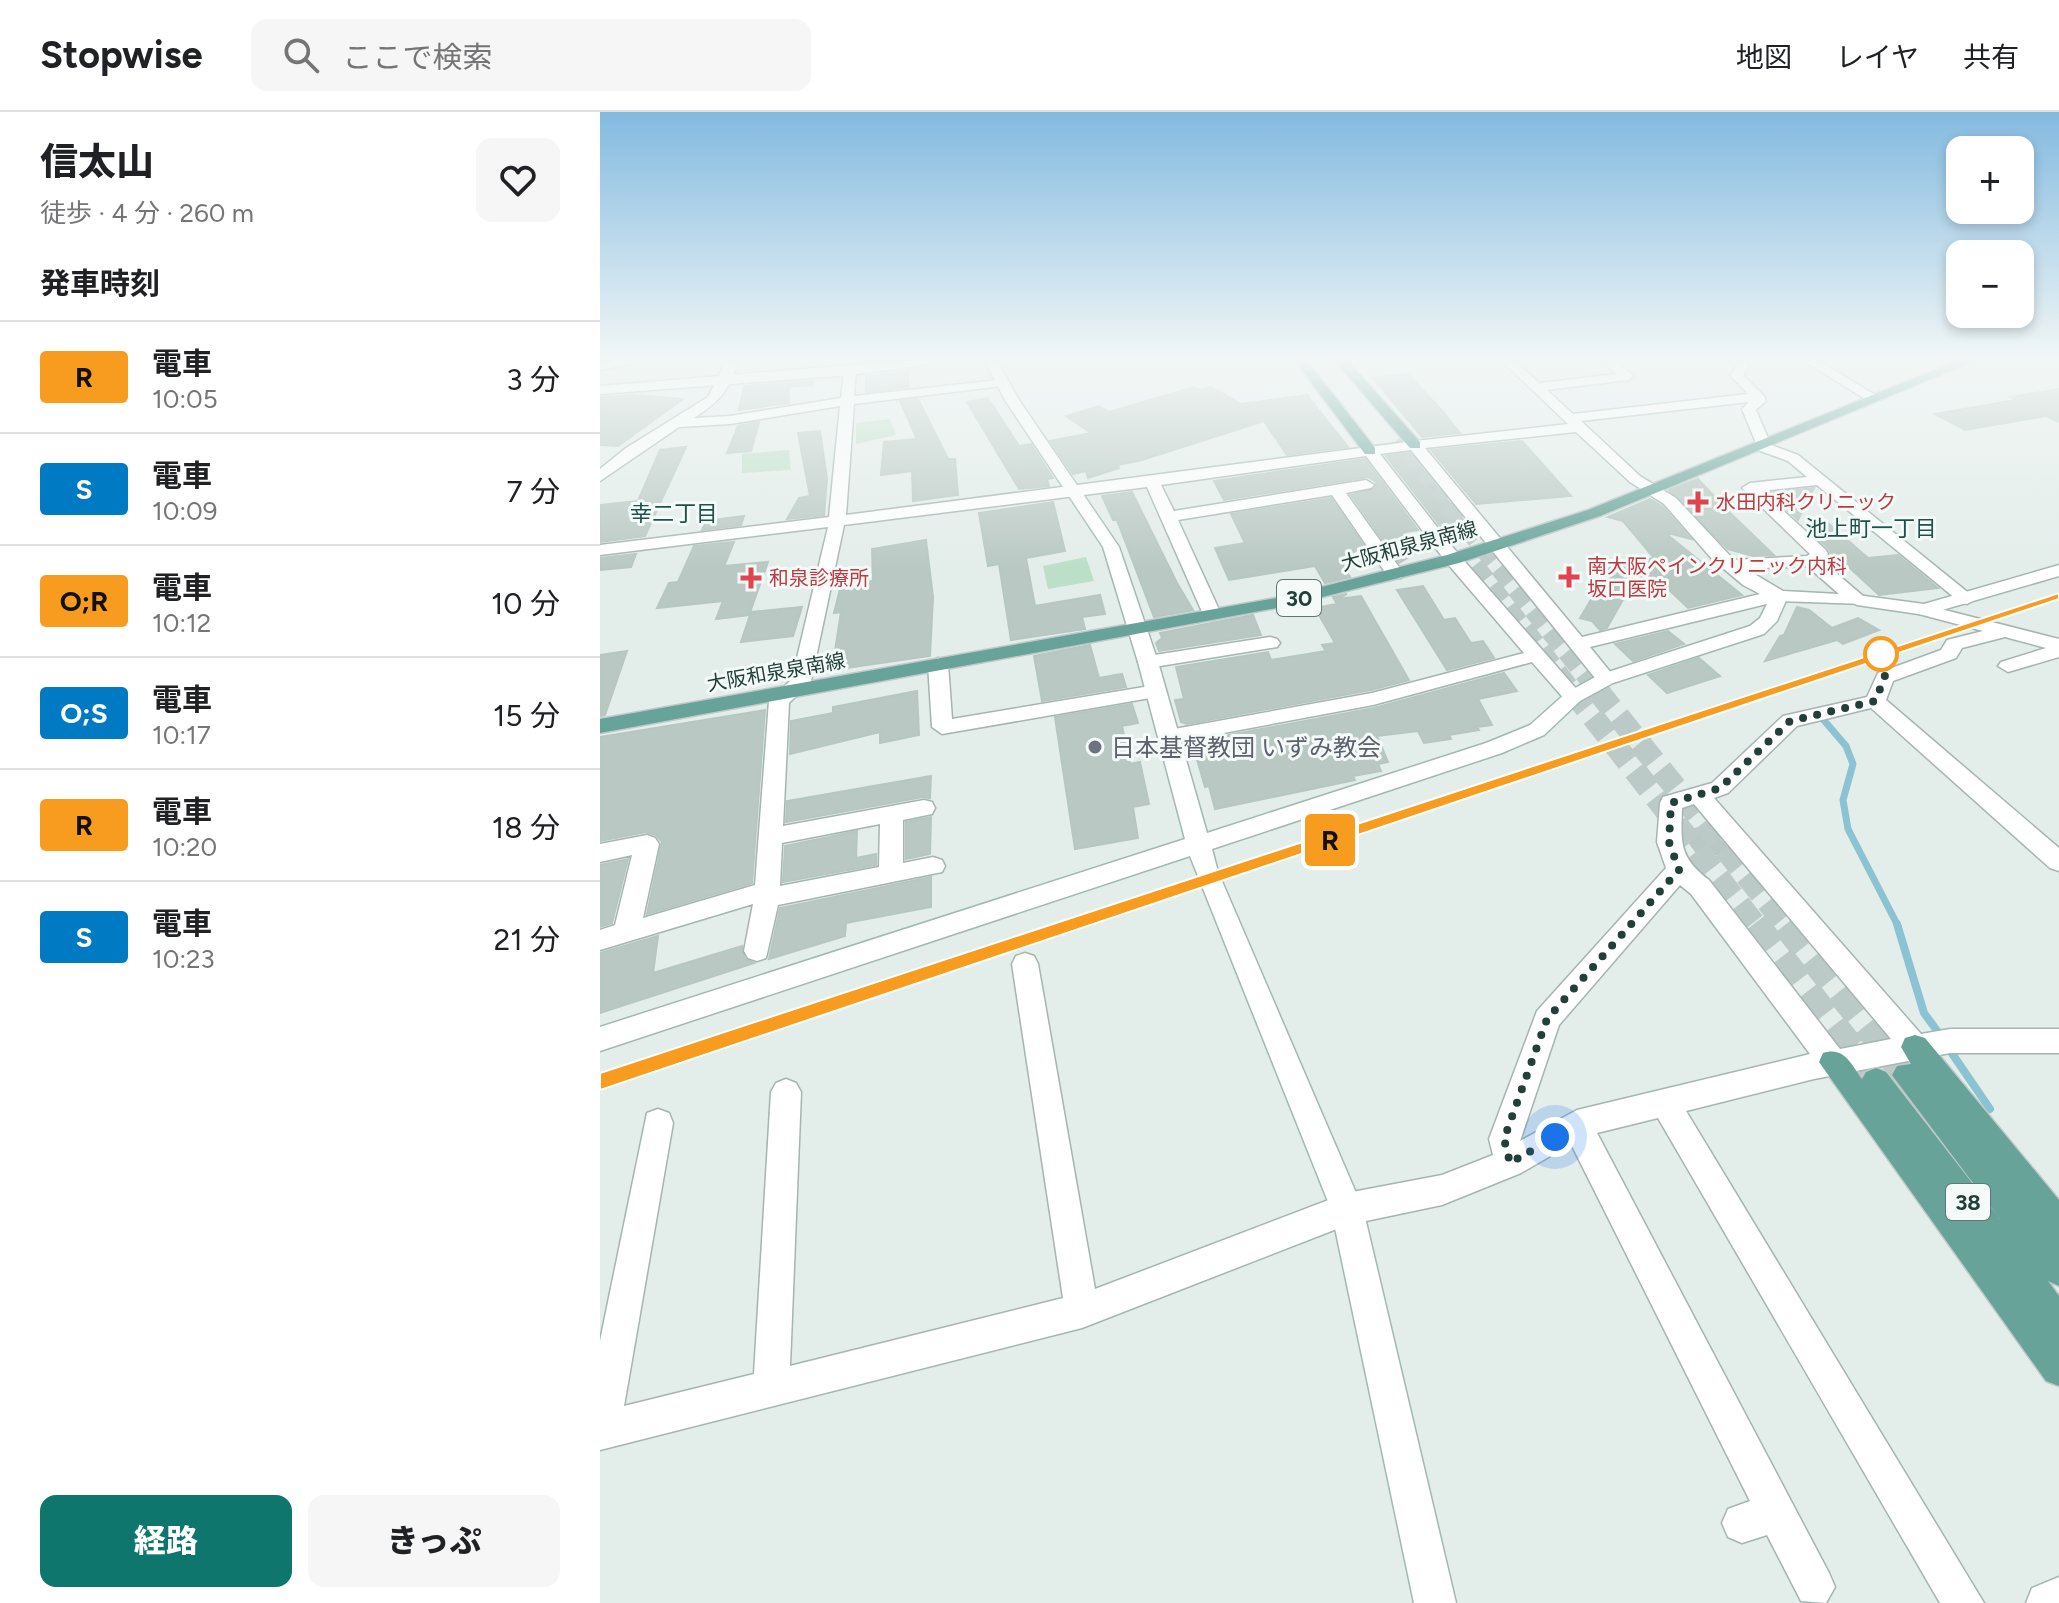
<!DOCTYPE html>
<html lang="ja">
<head>
<meta charset="utf-8">
<style>
	:root { --surface:#fff; --page:#f6f6f6; --text:#202124; --muted:#757577; --line:#e0e0e0; --accent:#0f766e }
	body { margin:0; font-family:Figtree,"Noto Sans JP",sans-serif; background:var(--page); color:var(--text); height:100vh; display:flex; flex-direction:column; font-size:30px; white-space:nowrap }
	* { box-sizing:border-box; margin:0 }
	p { font-size:26px; color:var(--muted) }
	.icon { flex:none; width:44px; height:44px; fill:none; stroke:currentColor; stroke-width:2; stroke-linecap:round; stroke-linejoin:round }
	.map { position:relative; flex:1; overflow:hidden }
	.panel { display:flex; flex-direction:column; background:var(--surface); width:600px }
	.panel>* { flex:none }
	.badge { padding:0 16px; border-radius:6px; font-size:28px; line-height:52px }
	.controls { position:absolute; left:1346px; top:24px; display:grid; gap:16px }
	.controls a { display:grid; place-items:center; width:88px; height:88px; border-radius:16px; background:var(--surface); box-shadow:0 4px 12px #0003; font-size:40px }
	.you { position:absolute; width:40px; height:40px; margin:-20px; border:6px solid #fff; border-radius:50%; background:#1a73e8; box-shadow:0 0 0 12px #1a73e833 }
	.map>.badge { position:absolute; translate:-50% -50%; box-shadow:0 0 0 4px #fff }
	h2 { padding:0 40px; font-size:30px; line-height:72px }
	.round { display:grid; place-items:center; flex:none; width:84px; height:84px; border-radius:16px; background:var(--page) }
	.headline { display:flex; align-items:center; justify-content:space-between; height:136px; padding:0 40px }
	h1 { font-size:38px; font-weight:800; line-height:60px }
	.action { display:flex; gap:16px; margin-top:auto; padding:16px 40px }
	.action a { flex:1; height:92px; border-radius:16px; background:var(--accent); color:#fff; font-size:32px; font-weight:800; line-height:92px; text-align:center }
	.action a+a { background:var(--page); color:var(--text) }
	ul { padding:0; list-style:none }
	li { display:flex; align-items:center; gap:24px; height:112px; padding:0 40px; border-top:2px solid var(--line) }
	li div { flex:1 }
	li b { display:block; font-size:30px }
	li em { font-style:normal }
	li .badge { min-width:88px; font-weight:700; text-align:center }
	header { display:flex; align-items:center; gap:48px; box-sizing:border-box; height:112px; padding:0 40px; background:var(--surface); border-bottom:2px solid var(--line) }
	header strong { font-size:38px }
	nav { display:flex; gap:44px; margin-inline-start:auto; font-size:28px }
	.search { width:560px; height:72px; background:var(--page); display:flex; align-items:center; gap:20px; box-sizing:border-box; padding:0 28px; border-radius:16px; color:var(--muted); font-size:30px }
	main { display:flex; flex:1; min-height:0 }
	.map>svg:first-child { display:block }
</style>
</head>
<body>
<header>
<strong>Stopwise</strong>
<div class="search"><svg class="icon" aria-label="search" viewBox="0 0 24 24"><circle cx="10" cy="10" r="6"/><path d="M15 15l6 6"/></svg>ここで検索</div>
<nav><a>地図</a><a>レイヤ</a><a>共有</a></nav>
</header>
<main>
<section class="panel">
<div class="headline"><div><h1>信太山</h1><p>徒歩 · 4 分 · 260 m</p></div><a class="round"><svg class="icon" aria-label="heart" viewBox="0 0 24 24"><path d="M12 20l-8-8c-3-5 5-10 8-4 3-6 11-1 8 4z"/></svg></a></div>
<h2>発車時刻</h2>
<ul>
<li><span class="badge" style="background:#f79c1f;color:#111">R</span><div><b>電車</b><p>10:05</p></div><em>3 分</em></li>
<li><span class="badge" style="background:#007ac2;color:#fff">S</span><div><b>電車</b><p>10:09</p></div><em>7 分</em></li>
<li><span class="badge" style="background:#f79c1f;color:#111">O;R</span><div><b>電車</b><p>10:12</p></div><em>10 分</em></li>
<li><span class="badge" style="background:#007ac2;color:#fff">O;S</span><div><b>電車</b><p>10:17</p></div><em>15 分</em></li>
<li><span class="badge" style="background:#f79c1f;color:#111">R</span><div><b>電車</b><p>10:20</p></div><em>18 分</em></li>
<li><span class="badge" style="background:#007ac2;color:#fff">S</span><div><b>電車</b><p>10:23</p></div><em>21 分</em></li>
</ul>
<div class="action"><a>経路</a><a>きっぷ</a></div>
</section>
<div class="map">
<svg width="1459" height="1491" viewBox="0 0 1459 1491">
	<rect width="100%" height="100%" fill="#e3edea"/>
	<!-- green -->
	<path fill="#bcdfc8" d="M 290,307 L 296,323 L 256,332 L 256,311 Z
		M 189,338 L 191,358 L 142,361 L 142,342 Z
		M 486,445 L 494,469 L 448,477 L 443,454 Z"/>
	<g fill="none" stroke-linecap="round" stroke-linejoin="round">
		<!-- stream-far1 -->
		<path stroke="#8bc3d3" stroke-width="7" d="M 1222,606 L 1246,634 L 1253,652 L 1243,688 L 1248,717 L 1298,814"/>
		<!-- stream -->
		<path stroke="#8bc3d3" stroke-width="8" d="M 1297,812 L 1324,901 L 1338,920
			M 1351,940 L 1390,997"/>
	</g>
	<!-- building -->
	<path fill="#b9c8c3" stroke="#b6c7c1" stroke-width="2" d="M 308,259 L 308,275 L 266,280 L 266,264 Z
		M 808,262 L 843,300 L 860,321 L 822,325 L 773,266 Z
		M 214,269 L 212,273 L 189,275 L 189,291 L 139,298 L 144,274 Z
		M 594,275 L 600,278 L 611,275 L 641,292 L 707,283 L 748,335 L 687,343 L 664,309 L 542,348 L 518,353 L 519,356 L 488,366 L 486,359 L 473,362 L 450,329 L 491,321 L 466,304 L 499,294 L 509,300 Z
		M 1459,277 L 1459,310 L 1446,304 L 1365,318 L 1335,302 L 1416,288 L 1410,285 Z
		M 33,283 L 83,287 L 18,334 L 0,333 L 0,285 Z
		M 388,286 L 419,334 L 431,332 L 453,366 L 447,367 L 449,374 L 419,377 L 367,290 Z
		M 318,287 L 348,347 L 355,347 L 358,383 L 313,389 L 312,359 L 281,363 L 284,330 L 317,327 L 300,289 Z
		M 159,310 L 151,339 L 127,341 L 138,314 Z
		M 220,319 L 227,367 L 224,403 L 187,407 L 199,386 L 210,384 L 198,321 Z
		M 922,329 L 971,384 L 876,392 L 831,338 Z
		M 86,335 L 45,424 L 0,430 L 0,393 L 38,389 L 60,338 Z
		M 810,341 L 853,395 L 866,412 L 841,415 L 786,344 Z
		M 765,347 L 818,418 L 805,420 L 819,439 L 799,451 L 751,383 L 776,375 L 776,370 L 768,365 L 624,388 L 614,369 Z
		M 1098,367 L 1127,398 L 1174,443 L 1153,444 L 1128,437 L 1069,378 Z
		M 1214,376 L 1198,408 L 1169,381 Z
		M 532,380 L 577,471 L 593,498 L 554,505 L 517,408 L 513,408 L 502,384 Z
		M 731,386 L 764,434 L 740,448 L 750,465 L 725,471 L 715,454 L 629,468 L 615,436 L 645,431 L 631,402 Z
		M 1050,387 L 1062,394 L 1091,427 L 1064,420 L 1142,483 L 1088,496 L 1066,475 L 1025,484 L 1007,516 L 1000,518 L 992,509 L 980,506 L 1011,454 L 1054,446 L 1023,409 L 1008,405 Z
		M 453,390 L 465,439 L 426,446 L 435,494 L 500,483 L 505,502 L 482,505 L 485,517 L 411,528 L 399,452 L 388,454 L 379,401 Z
		M 144,404 L 141,413 L 102,418 L 106,409 Z
		M 1228,411 L 1268,446 L 1298,443 L 1338,476 L 1279,483 L 1238,445 L 1233,446 L 1228,436 L 1216,425 L 1223,424 Z
		M 326,428 L 333,485 L 330,544 L 232,558 L 241,500 L 234,501 L 241,473 L 273,469 L 272,437 Z
		M 134,430 L 124,454 L 168,450 L 149,503 L 116,507 L 123,489 L 57,496 L 69,471 L 78,470 L 94,434 Z
		M 36,442 L 31,455 L 0,458 L 0,446 Z
		M 823,474 L 844,508 L 855,506 L 871,531 L 883,529 L 894,546 L 847,558 L 797,478 Z
		M 747,482 L 738,487 L 761,484 L 809,568 L 771,578 L 587,612 L 581,610 L 575,588 L 584,587 L 576,555 L 668,540 L 671,548 L 726,539 L 722,533 L 735,531 L 715,496 L 737,492 L 733,485 Z
		M 202,495 L 193,524 L 141,530 L 151,500 Z
		M 1197,495 L 1209,498 L 1232,516 L 1258,506 L 1279,518 L 1243,532 L 1237,528 L 1165,549 L 1180,524 L 1184,523 Z
		M 653,503 L 661,523 L 559,539 L 556,531 L 562,526 L 560,521 Z
		M 1068,519 L 1084,532 L 1033,549 L 1015,532 Z
		M 490,533 L 499,566 L 522,562 L 526,575 L 442,589 L 434,544 Z
		M 27,539 L 5,603 L 0,604 L 0,543 Z
		M 1099,546 L 1120,564 L 1067,581 L 1048,563 Z
		M 904,561 L 917,579 L 878,587 L 892,613 L 877,615 L 879,618 L 849,623 L 851,627 L 824,631 L 818,619 L 777,624 L 788,650 L 778,652 L 781,659 L 753,664 L 755,668 L 615,697 L 609,674 L 605,675 L 592,630 L 774,596 Z
		M 317,579 L 319,623 L 280,631 L 280,620 L 190,642 L 191,609 L 233,601 L 233,595 Z
		M 532,592 L 538,611 L 522,614 L 530,652 L 540,650 L 549,692 L 533,695 L 538,726 L 475,737 L 455,605 Z
		M 165,598 L 152,771 L 47,802 L 62,730 L 56,723 L 46,720 L 0,729 L 0,625 Z
		M 331,664 L 330,686 L 323,685 L 186,710 L 187,689 Z
		M 331,705 L 330,742 L 306,747 L 306,710 Z
		M 1108,714 L 1130,739 L 1101,746 L 1085,725 L 1085,719 Z
		M 257,719 L 256,746 L 276,742 L 276,753 L 183,770 L 185,734 Z
		M 28,747 L 12,811 L 0,815 L 0,753 Z
		M 331,765 L 331,795 L 246,811 L 245,824 L 169,847 L 180,796 Z
		M 58,824 L 53,861 L 142,834 L 145,847 L 154,851 L 0,901 L 0,841 Z"/>
	<g fill="none" stroke-linecap="round" stroke-linejoin="round">
		<!-- primary-tunnel-far3 -->
		<path stroke="#bccac7" stroke-width="14" stroke-dasharray="14 7" stroke-linecap="butt" d="M 796,329 L 849,395"/>
		<!-- primary-tunnel-far2 -->
		<path stroke="#bccac7" stroke-width="18" stroke-dasharray="18 9" stroke-linecap="butt" d="M 848,393 L 998,580
			M 875,453 L 974,580"/>
		<!-- primary-tunnel-far1 -->
		<path stroke="#bccac7" stroke-width="23" stroke-dasharray="23 11" stroke-linecap="butt" d="M 972,578 L 1156,814
			M 997,578 L 1187,814"/>
		<!-- primary-tunnel -->
		<path stroke="#bccac7" stroke-width="29" stroke-dasharray="29 14" stroke-linecap="butt" d="M 1154,812 L 1270,961
			M 1186,812 L 1307,963"/>
		<!-- street casing -->
		<g stroke="#a5b5b1" stroke-width="3">
			<path id="street" d="M 32,249 L 30,252 L 0,258 L 0,250 Z
				M 126,249 L 138,249 C 129,279 120,289 94,306 L 130,304 L 241,286 L 244,259 L 250,255 L 256,259 L 254,284 L 407,267 L 407,273 L 402,274 L 254,292 L 246,403 L 815,329 L 968,312 L 902,249 L 915,249 L 939,271 L 1017,262 L 1002,249 L 1016,249 L 1034,264 L 1028,268 L 947,278 L 973,302 L 1148,282 L 1130,263 L 1136,255 L 1129,249 L 1144,249 L 1149,254 L 1143,263 L 1165,285 L 1166,289 L 1156,298 L 1171,333 L 1198,343 L 1376,487 L 1367,492 L 1361,491 L 1217,373 L 1162,379 L 1226,438 L 1228,442 L 1222,449 L 1263,484 L 1266,488 L 1263,492 L 1179,489 L 990,535 L 1016,567 L 1006,573 L 999,571 L 811,338 L 780,342 L 859,443 L 980,581 L 983,585 L 980,589 L 966,589 L 932,550 L 773,593 L 570,631 L 563,629 L 559,624 L 563,619 L 772,581 L 924,541 L 847,451 L 766,344 L 561,373 L 574,399 L 766,368 L 774,373 L 771,376 L 746,381 L 804,462 L 801,466 L 789,466 L 732,383 L 578,408 L 621,502 L 612,508 L 603,502 L 547,375 L 244,413 L 211,569 L 189,591 L 183,714 L 324,688 L 332,690 L 335,696 L 332,702 L 303,708 L 303,751 L 333,745 L 342,748 L 345,754 L 342,760 L 178,793 L 166,846 L 157,849 L 148,846 L 144,839 L 153,792 L 0,838 L 0,818 L 15,813 L 32,743 L 0,750 L 0,732 L 47,723 L 55,726 L 59,732 L 43,806 L 155,773 L 169,589 L 192,567 L 228,415 L 0,443 L 0,433 L 229,405 L 240,294 L 130,312 L 79,315 L 0,369 L 0,357 L 26,336 L 108,285 ZM 1149,290 L 1142,297 L 1156,331 L 1153,334 L 1155,337 L 1188,349 L 1207,365 L 1150,371 L 1142,376 L 1210,442 L 1207,444 L 1134,448 L 1076,386 L 1040,364 L 981,309 ZM 976,320 L 1030,370 L 1064,392 L 1112,447 L 1143,473 L 1160,482 L 982,525 L 825,336 ZM 1207,454 L 1239,482 L 1183,479 L 1146,457 ZM 280,712 L 279,755 L 180,774 L 182,731 Z
				M 1204,249 L 1219,249 L 1282,287 L 1270,290 Z
				M 1325,493 L 1459,527 L 1459,545 L 1408,560 L 1398,554 L 1401,550 L 1446,536 L 1405,525 L 1362,536 L 1356,546 L 1293,569 L 1286,588 L 1459,736 L 1459,759 L 1450,756 L 1271,596 L 1197,614 L 1128,681 L 1114,686 L 1321,922 L 1350,917 L 1459,917 L 1459,941 L 1350,941 L 1214,967 L 1086,999 L 1384,1491 L 1340,1491 L 1058,1006 L 997,1021 L 1229,1461 L 1235,1475 L 1226,1491 L 1201,1489 L 1167,1423 L 1142,1431 L 1128,1425 L 1122,1411 L 1128,1397 L 1150,1389 L 971,1032 L 921,1061 L 842,1093 L 747,1113 L 482,1216 L 0,1338 L 0,1229 L 47,1001 L 58,997 L 69,1001 L 73,1011 L 24,1294 L 154,1262 L 171,980 L 176,971 L 186,967 L 196,971 L 201,980 L 190,1254 L 463,1186 L 412,852 L 416,844 L 425,841 L 434,844 L 438,852 L 495,1177 L 747,1081 L 842,1063 L 893,1043 L 889,1027 L 937,899 L 1066,756 L 1057,730 L 1060,691 L 1063,685 L 1112,671 L 1183,604 L 1267,585 L 1278,561 L 1341,538 L 1347,528 L 1383,519 L 1319,502 L 1316,498 ZM 1094,692 L 1291,927 L 1240,937 L 1109,768 C 1079,745 1081,732 1082,696 ZM 1080,773 L 1091,782 L 1210,942 L 977,998 L 920,1029 L 959,913 Z
				M 670,525 L 677,527 L 680,531 L 677,535 L 548,556 L 538,550 L 548,544 Z
				M 338,546 L 348,552 L 352,607 L 556,573 L 566,579 L 556,585 L 342,622 L 332,615 L 328,552 Z
				M 1459,1465 L 1459,1491 L 1426,1491 L 1432,1476 Z"/>
		</g>
		<!-- secondary casing -->
		<g stroke="#a1b9b2" stroke-width="3">
			<path id="secondary" d="M 297,249 L 331,249 L 325,253 L 250,263 L 0,282 L 0,274 Z
				M 385,249 L 397,249 L 419,288 L 519,435 L 558,550 L 607,721 L 886,631 L 930,613 L 966,581 L 999,563 L 1150,514 L 1160,506 L 1173,480 L 1185,480 L 1188,484 L 1177,509 L 1164,522 L 1013,571 L 980,589 L 944,623 L 902,641 L 612,737 L 618,760 L 763,1097 L 856,1491 L 814,1491 L 731,1097 L 590,744 L 0,939 L 0,915 L 585,727 L 538,550 L 503,435 L 405,288 Z
				M 1459,453 L 1459,464 L 1325,503 L 1257,493 L 1248,488 L 1257,483 L 1324,492 Z"/>
		</g>
		<!-- primary casing -->
		<g stroke="#c1c9c8" stroke-width="3">
			<path id="primary" d="M 695,249 L 707,249 L 775,336 L 775,342 L 765,342 Z
				M 735,249 L 748,249 L 820,330 L 820,336 L 810,336 Z
				M 1357,249 L 1374,249 L 1000,404 L 859,451 L 682,495 L 0,621 L 0,607 L 682,485 L 847,443 L 988,398 Z
				M 1315,923 L 1325,926 L 1459,1088 L 1459,1174 L 1448,1169 L 1459,1184 L 1459,1274 L 1446,1269 L 1219,950 L 1223,941 C 1244,934 1251,952 1262,967 L 1266,960 L 1276,956 L 1286,960 L 1400,1107 L 1292,963 L 1297,954 L 1311,952 L 1301,935 L 1305,926 Z"/>
		</g>
		<!-- street -->
		<use href="#street" fill="#fff" fill-rule="evenodd"/>
		<!-- secondary -->
		<use href="#secondary" fill="#fff" fill-rule="evenodd"/>
		<!-- primary -->
		<use href="#primary" fill="#67a398" fill-rule="evenodd"/>
		<!-- rail-far2 -->
		<path stroke="#5d7b75" stroke-width="4" stroke-dasharray="9 5" stroke-linecap="butt" d="M 1174,580 L 1459,485"/>
		<!-- rail-far1 -->
		<path stroke="#5d7b75" stroke-width="6" stroke-dasharray="15 8" stroke-linecap="butt" d="M 468,814 L 1180,578"/>
		<!-- rail -->
		<path stroke="#5d7b75" stroke-width="7" stroke-dasharray="19 10" stroke-linecap="butt" d="M 0,970 L 474,812"/>
	</g>
	<!-- sky -->
	<linearGradient id="sky" x2="0" y2="1"><stop stop-color="#83bae0"/><stop offset="0.54" stop-color="#f2f7f6"/><stop offset="1" stop-color="#f2f7f6" stop-opacity="0"/></linearGradient>
	<rect width="1459" height="458" fill="url(#sky)"/>
	<!-- line -->
	<path fill="#f79c1f" stroke="#fff" stroke-width="2" d="M 1459,481 L 1459,487 L 0,978 L 0,961 Z"/>
	<g fill="none" stroke-linecap="round" stroke-linejoin="round">
		<!-- walk -->
		<path stroke="#223f39" stroke-width="8" stroke-dasharray="0 14.4" d="M 955,1025 L 910,1051 L 904,1027 L 947,907 L 1079,758 L 1069,730 L 1071,691 L 1120,676 L 1190,609 L 1275,589 L 1285,565 L 1281,542"/>
	</g>
	<!-- markers -->
	<g fill="#e0444e" stroke="#f4faf7" stroke-width="3">
		<path d="M1094 378h8v8h8v8h-8v8h-8v-8h-8v-8h8z"/>
		<path d="M965 453h8v8h8v8h-8v8h-8v-8h-8v-8h8z"/>
		<path d="M147 454h8v8h8v8h-8v8h-8v-8h-8v-8h8z"/>
	</g>
	<circle fill="#fff" stroke="#f79c1f" stroke-width="4" cx="1281" cy="542" r="16"/>
	<circle fill="#6b7280" stroke="#f4faf7" stroke-width="3" cx="495" cy="635" r="8"/>
	<g text-anchor="middle" dominant-baseline="central" stroke-width="6" stroke-linejoin="round" paint-order="stroke">
		<!-- far-health labels -->
		<g font-size="20" fill="#be3a42" stroke="#f4faf7" text-anchor="start">
			<text x="1116" y="390">水田内科クリニック</text>
			<text x="987" y="454">南大阪ペインクリニック内科<tspan x="987" dy="23">坂口医院</tspan></text>
			<text x="169" y="466">和泉診療所</text>
		</g>
		<!-- far-street labels -->
		<g font-size="20" fill="#223f39" stroke="#f4faf7">
			<text transform="translate(809 434) rotate(-15)">大阪和泉泉南線</text>
			<text transform="translate(176 560) rotate(-10)">大阪和泉泉南線</text>
		</g>
		<!-- far-neighbourhood labels -->
		<g font-size="22" fill="#1e5249" stroke="#f4faf7">
			<text x="74" y="401">幸二丁目</text>
			<text x="1271" y="416">池上町一丁目</text>
		</g>
		<!-- shield labels -->
		<g fill="#f4faf7" stroke="#617772" stroke-width="2">
			<rect x="677" y="468" width="44" height="36" rx="6"/>
			<rect x="1346" y="1072" width="44" height="36" rx="6"/>
		</g>
		<g font-size="22" font-weight="bold" fill="#223f39">
			<text x="699" y="486">30</text>
			<text x="1368" y="1090">38</text>
		</g>
		<!-- worship labels -->
		<g font-size="24" fill="#5b616d" stroke="#f4faf7" text-anchor="start">
			<text x="511" y="635">日本基督教団 いずみ教会</text>
		</g>
	</g>
</svg>
<div class="controls">
<a>+</a>
<a>−</a>
</div>
<div class="you" style="left:955px;top:1025px"></div>
<b class="badge" style="left:730px;top:728px;background:#f79c1f;color:#111">R</b>
</div>
</main>
</body>
</html>
